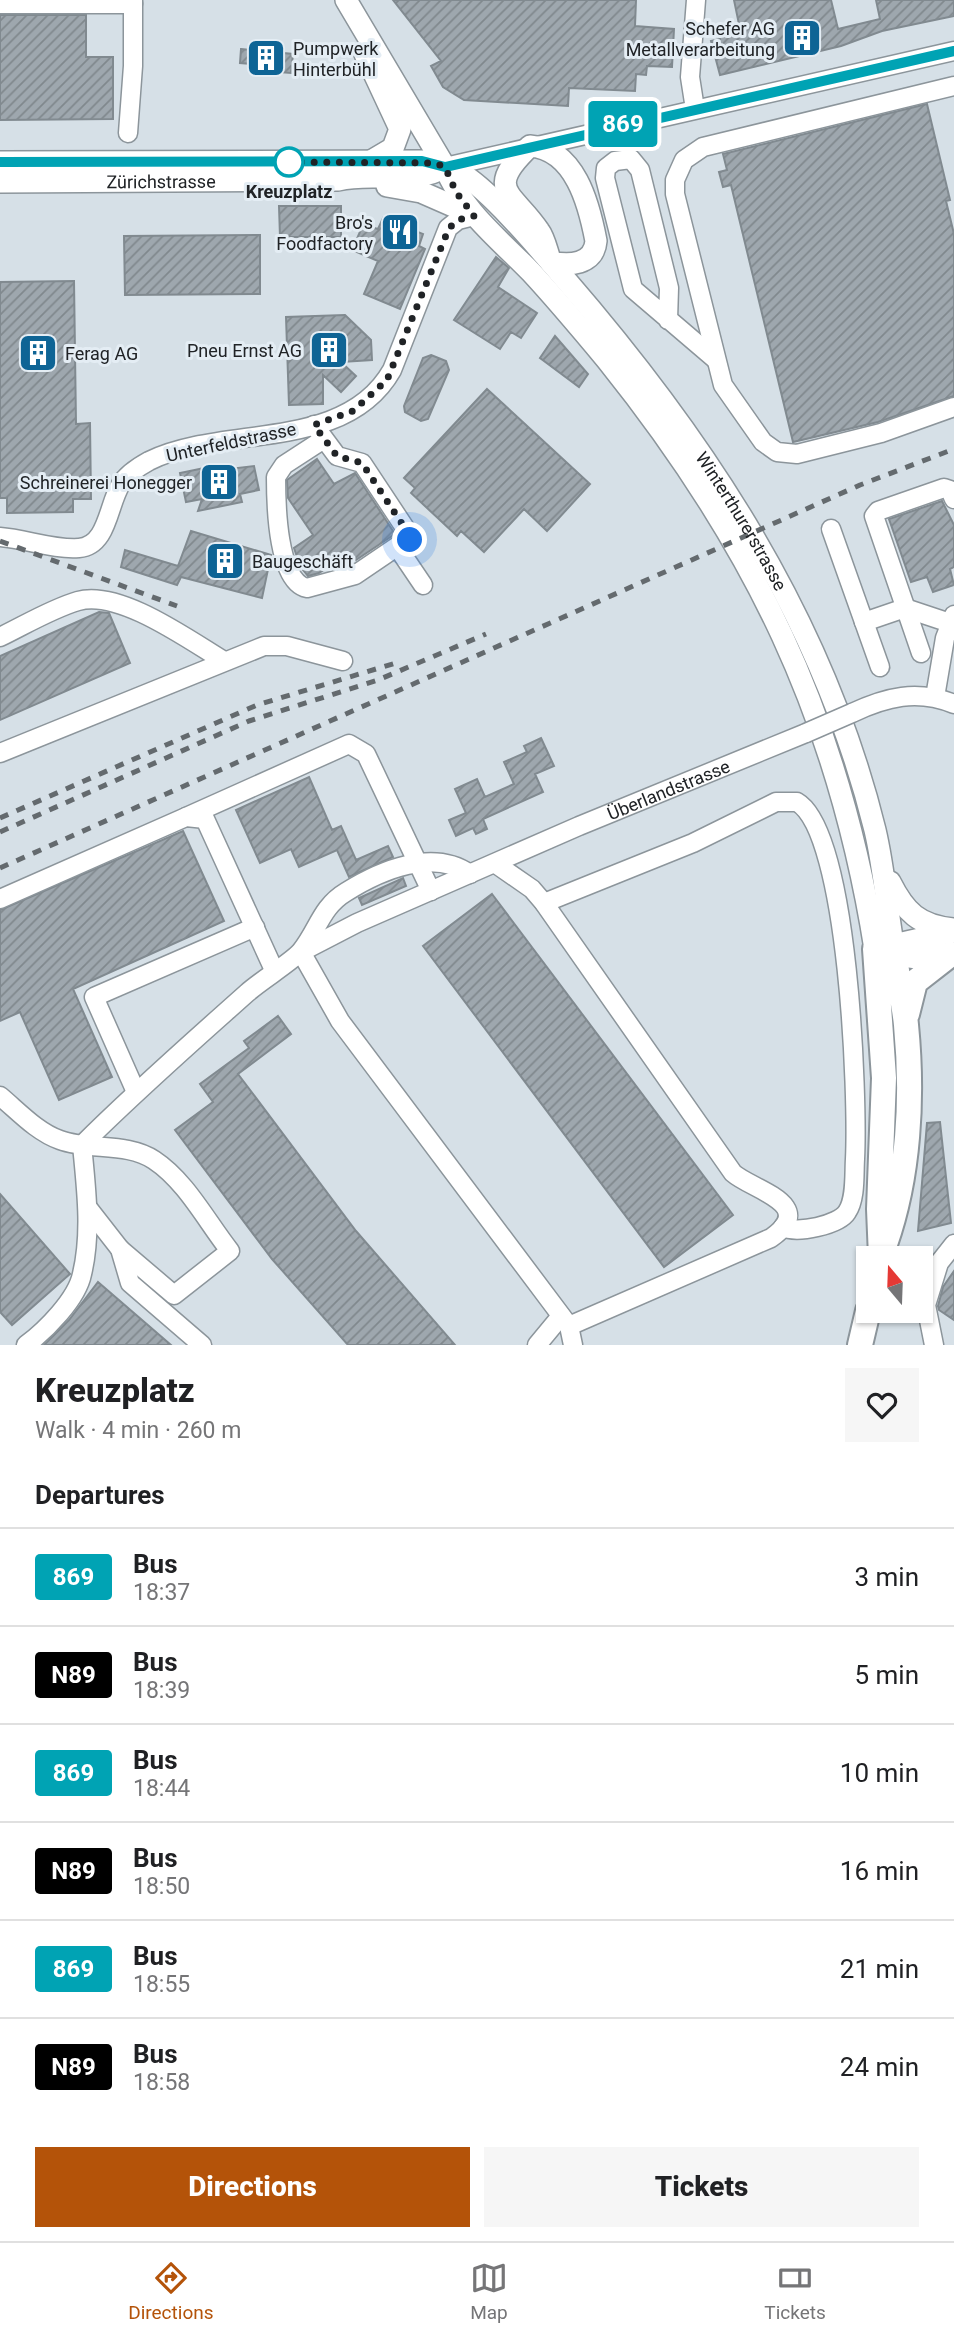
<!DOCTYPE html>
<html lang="en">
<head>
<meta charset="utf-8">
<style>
	:root { --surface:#fff; --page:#f6f6f6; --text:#202124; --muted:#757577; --line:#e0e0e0; --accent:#b45309 }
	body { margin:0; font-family:Roboto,sans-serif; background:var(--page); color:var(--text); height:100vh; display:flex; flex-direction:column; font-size:26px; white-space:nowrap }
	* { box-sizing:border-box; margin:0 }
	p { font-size:23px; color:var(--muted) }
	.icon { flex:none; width:38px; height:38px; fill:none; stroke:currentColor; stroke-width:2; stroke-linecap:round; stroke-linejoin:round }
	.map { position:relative; height:1345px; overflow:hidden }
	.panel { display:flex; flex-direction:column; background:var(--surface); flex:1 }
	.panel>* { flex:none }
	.badge { padding:0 14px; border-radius:5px; font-size:24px; line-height:46px }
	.needle { width:46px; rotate:341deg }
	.buttons { position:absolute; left:856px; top:1246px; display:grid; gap:14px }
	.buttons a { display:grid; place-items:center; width:77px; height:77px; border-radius:0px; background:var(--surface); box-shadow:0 2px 5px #0004; font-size:35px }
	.you { position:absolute; width:35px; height:35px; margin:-18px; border:5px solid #fff; border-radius:50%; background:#1a73e8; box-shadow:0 0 0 10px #1a73e833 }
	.map>.badge { position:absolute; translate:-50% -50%; box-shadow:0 0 0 4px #fff }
	h2 { padding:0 35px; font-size:26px; line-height:63px }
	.round { display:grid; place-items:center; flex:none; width:74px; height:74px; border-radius:0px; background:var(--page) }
	.overview { display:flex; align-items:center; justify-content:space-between; height:119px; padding:0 35px }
	h1 { font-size:33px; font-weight:800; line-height:52px }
	.primary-button { display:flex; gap:14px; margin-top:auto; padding:14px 35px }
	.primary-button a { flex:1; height:80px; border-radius:0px; background:var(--accent); color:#fff; font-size:28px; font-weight:800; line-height:80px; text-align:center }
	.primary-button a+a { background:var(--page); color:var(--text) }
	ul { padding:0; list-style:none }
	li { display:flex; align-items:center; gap:21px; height:98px; padding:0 35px; border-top:2px solid var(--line) }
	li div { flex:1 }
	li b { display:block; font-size:26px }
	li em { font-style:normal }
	li .badge { min-width:77px; font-weight:700; text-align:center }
	.dock { display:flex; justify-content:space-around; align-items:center; height:98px; border-top:2px solid var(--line); background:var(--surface); font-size:19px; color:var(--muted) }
	.dock a { display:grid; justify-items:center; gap:4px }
	.dock .current { color:var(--accent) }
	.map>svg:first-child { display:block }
</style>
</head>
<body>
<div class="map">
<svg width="954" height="1345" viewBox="0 0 954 1345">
	<defs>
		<pattern id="building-hatch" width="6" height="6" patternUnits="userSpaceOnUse" patternTransform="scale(1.75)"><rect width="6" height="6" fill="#9ea7ae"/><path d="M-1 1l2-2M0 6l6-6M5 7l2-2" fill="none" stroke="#80888d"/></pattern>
	</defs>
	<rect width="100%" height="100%" fill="#d6e0e7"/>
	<!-- building -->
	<path fill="url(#building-hatch)" stroke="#818a90" stroke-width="2" d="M 393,0 L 636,0 L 635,26 L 674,29 L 672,67 L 647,66 L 646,75 L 636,74 L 635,91 L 569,88 L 568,106 L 464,100 L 443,87 L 431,66 L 441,61 Z
		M 734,0 L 831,0 L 838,29 L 880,19 L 876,0 L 954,0 L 954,16 L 882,31 L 841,46 L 720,75 L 711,41 L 720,39 L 719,35 L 740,29 Z
		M 0,15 L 86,15 L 86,57 L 113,57 L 113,119 L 0,120 Z
		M 241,49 L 293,54 L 291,73 L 252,70 L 252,64 L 240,63 Z
		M 927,104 L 950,200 L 946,201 L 954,234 L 954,396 L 878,422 L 793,442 L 731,185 L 723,187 L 719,172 L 727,170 L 723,154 Z
		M 279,206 L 341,206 L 341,237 L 280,237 Z
		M 383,218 L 423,234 L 419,246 L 425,249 L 400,309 L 364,294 L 378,261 L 352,250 L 363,225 L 378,229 Z
		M 260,235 L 260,294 L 125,295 L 124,236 Z
		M 496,257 L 509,268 L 498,287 L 537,313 L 521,338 L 511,332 L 500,349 L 454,320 Z
		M 74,281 L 76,424 L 90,423 L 91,499 L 73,499 L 73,512 L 7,513 L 7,498 L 0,498 L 0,282 Z
		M 345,315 L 371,340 L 372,360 L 341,362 L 356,376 L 341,392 L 323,375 L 323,404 L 289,405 L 286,317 Z
		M 555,336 L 588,374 L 579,387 L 540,358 Z
		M 431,355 L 446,361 L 449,370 L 428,419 L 421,421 L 405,412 L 404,406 L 423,358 Z
		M 487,389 L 590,484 L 547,531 L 524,509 L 484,552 L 461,531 L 457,536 L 411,493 L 415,488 L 404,478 Z
		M 317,459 L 334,484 L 355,473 L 395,534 L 356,560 L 350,552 L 319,573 L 308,576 L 300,566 L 294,548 L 313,535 L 288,498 L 287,480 Z
		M 219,465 L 221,470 L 254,466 L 259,490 L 240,494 L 242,502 L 198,511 L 202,499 L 186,502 L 180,473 Z
		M 942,501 L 954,525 L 954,567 L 950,569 L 954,585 L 933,592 L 927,577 L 911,582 L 889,519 Z
		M 191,531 L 271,555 L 262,598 L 181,577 L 177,585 L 121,567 L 125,550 L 178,566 Z
		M 99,612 L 109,613 L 130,663 L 0,720 L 0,656 Z
		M 541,738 L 554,766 L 535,774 L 543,792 L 483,819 L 487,829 L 476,834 L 473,828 L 456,836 L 449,820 L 466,813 L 455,789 L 477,779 L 485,797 L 514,784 L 504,762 L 527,752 L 524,746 Z
		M 309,777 L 332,830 L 341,826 L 356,860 L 388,846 L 393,857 L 349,877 L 337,850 L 299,867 L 291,849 L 260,863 L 236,810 Z
		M 183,831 L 224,921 L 73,989 L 112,1077 L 59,1100 L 20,1012 L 0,1021 L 0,910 Z
		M 403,878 L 406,886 L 362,905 L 359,898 Z
		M 492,894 L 733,1215 L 664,1267 L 423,946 Z
		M 278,1016 L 291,1034 L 238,1074 L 356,1231 L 455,1345 L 348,1345 L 272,1259 L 175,1130 L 213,1102 L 200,1084 L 249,1048 L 244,1041 Z
		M 940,1122 L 951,1223 L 918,1231 L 927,1123 Z
		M 0,1194 L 70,1274 L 12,1325 L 0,1312 Z
		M 954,1271 L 954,1320 L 939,1310 L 938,1306 L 943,1287 Z
		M 98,1282 L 171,1345 L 44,1345 L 69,1320 Z"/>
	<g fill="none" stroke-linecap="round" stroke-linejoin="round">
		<!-- minor casing -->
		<g stroke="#8c959b" stroke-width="21">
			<g id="minor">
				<path d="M 0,4 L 133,4"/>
				<path d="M 954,86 L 703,147 L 684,160 L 675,180 L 675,194 L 723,385 L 763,442 L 777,452 L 797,454 L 881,433 L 954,407"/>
				<path d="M 695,109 L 690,77 L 696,0"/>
				<path d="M 128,133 L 133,66 L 133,0"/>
				<path d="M 445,167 L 954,51"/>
				<path d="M 668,320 L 669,288 L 640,170 L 631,159 L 615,161 L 606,168 L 605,178 L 633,289 L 715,359"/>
				<path d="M 314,425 L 337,456 L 362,463 L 411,537 L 355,575 L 307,588 C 277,582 276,503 276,477 L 284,465 L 324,439"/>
				<path d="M 831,529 L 880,667"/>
				<path d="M 0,537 C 26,539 54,550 79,548 C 108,546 108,504 121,484 C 127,474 138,467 149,461 C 224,424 345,453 392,370 L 448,228 L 458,220 L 474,216"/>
				<path d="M 398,548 L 423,585"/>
				<path d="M 864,622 L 905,608 L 950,623"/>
				<path d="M 0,637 C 25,625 51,609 78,601 C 119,589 189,640 224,661"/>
				<path d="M 921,653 L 874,516 L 878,511 L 944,488 L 950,490 L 954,499"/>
				<path d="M 935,697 L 945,638 L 954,615"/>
				<path d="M 852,713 C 886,697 917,689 954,704"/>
				<path d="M 0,753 L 264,646 L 287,646 L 343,661"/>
				<path d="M 186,817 L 349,744 L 366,754 L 431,891"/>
				<path d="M 496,864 L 532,889 L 544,903 L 733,1173 C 752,1190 819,1204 771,1238 L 569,1326"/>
				<path d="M 0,899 L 186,817 L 205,819 L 274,970"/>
				<path d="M 544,903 L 693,843 L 776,802 L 797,802 C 849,832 858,1098 855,1159 C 854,1174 856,1199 847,1212 C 839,1225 797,1234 783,1227"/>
				<path d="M 136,1092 L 94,997 L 255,927"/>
				<path d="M 0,1096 C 18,1111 37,1132 60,1140 C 90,1151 127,1142 154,1160 C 186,1181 207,1222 230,1251 L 174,1295 L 120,1249"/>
				<path d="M 88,1208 L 120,1249 L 130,1283 L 202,1345"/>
				<path d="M 26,1345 C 46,1330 77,1299 82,1274 C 92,1232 86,1187 82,1145 C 135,1092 191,1043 247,993 C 260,981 293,961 301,951 C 318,930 321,907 346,892 C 381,870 433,848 470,874"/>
				<path d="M 537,1345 L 561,1316"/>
				<path id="s1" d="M 573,1345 L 569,1326 L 340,1021 L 301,952 L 357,923 L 579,826 L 806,733"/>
				<path d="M 934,1345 L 926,1305 L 939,1263 L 954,1244"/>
			</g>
		</g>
		<!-- major casing -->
		<g stroke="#8c959b" stroke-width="24">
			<g id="major">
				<path d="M 346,0 L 445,167 C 462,211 499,239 531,272 C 557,300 582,330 607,360 C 754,543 838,716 875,949"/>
				<path d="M 365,54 L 400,129 L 393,148 L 371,161"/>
				<path d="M 530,146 C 575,149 589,204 596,241 C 594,265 569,266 551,262 C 547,252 545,239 539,231 C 513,192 483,191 530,146 Z"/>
				<path id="s2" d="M 0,162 L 422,161 C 436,163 450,167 462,174 C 492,192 541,251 565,279 C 706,442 823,619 875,830 C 885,872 887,914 895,955"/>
				<path id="s3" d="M 0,182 L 338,180 C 372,171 414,186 445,167"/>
				<path d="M 387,186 L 421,192 L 469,213"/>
				<path d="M 890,882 C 905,912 919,926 954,929"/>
				<path d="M 880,948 L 951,932"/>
				<path d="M 883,953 L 917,958 L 954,953"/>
			</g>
		</g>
		<!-- highway casing -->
		<g stroke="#8c959b" stroke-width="28">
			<path id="highway" d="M 875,949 L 884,1078 L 879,1209 L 881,1257
				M 907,1014 L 915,982 L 951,954
				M 885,1244 C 909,1176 913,1097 906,1025 C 904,1002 897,979 895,955
				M 860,1345 L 868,1311"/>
		</g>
		<!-- minor -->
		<use href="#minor" stroke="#fff" stroke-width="18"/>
		<!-- major -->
		<use href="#major" stroke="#fff" stroke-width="21"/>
		<!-- highway -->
		<use href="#highway" stroke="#fff" stroke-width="24"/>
		<!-- rail -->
		<path stroke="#646a6e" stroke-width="5" stroke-dasharray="9 9" stroke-linecap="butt" d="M 0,541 L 177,606
			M 0,818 L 257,705 L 399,662
			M 0,832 L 249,721 L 378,680 L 486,634
			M 0,868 L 860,485 L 954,449"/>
		<!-- minor-bridge casing -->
		<g stroke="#8c959b" stroke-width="21" stroke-linecap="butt">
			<path id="minor-bridge" d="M 806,733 L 852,713"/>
		</g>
		<!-- minor-bridge -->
		<use href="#minor-bridge" stroke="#fff" stroke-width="18"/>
	</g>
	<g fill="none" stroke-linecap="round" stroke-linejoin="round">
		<!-- line casing -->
		<g stroke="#fff" stroke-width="16">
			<path id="line" d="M 0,162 L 422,161 L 445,167 L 954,51"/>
		</g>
		<!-- line -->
		<use href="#line" stroke="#00a3b4" stroke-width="10"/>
		<!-- walk -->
		<path stroke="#202326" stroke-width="7" stroke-dasharray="0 12.6" d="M 289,162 L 434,163 L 445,167 L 456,192 L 474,216 L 458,220 L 449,228 L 387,380 L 353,411 L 314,425 L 337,456 L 362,463 L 410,536 L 410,540"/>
	</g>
	<!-- icons -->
	<defs>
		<g id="building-square" transform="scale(2.0125)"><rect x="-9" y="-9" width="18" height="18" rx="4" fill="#0e6495" stroke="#e4edf4"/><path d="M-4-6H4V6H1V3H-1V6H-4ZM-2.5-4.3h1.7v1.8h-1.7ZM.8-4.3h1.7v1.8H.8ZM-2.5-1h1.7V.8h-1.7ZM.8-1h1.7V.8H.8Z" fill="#fff"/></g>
		<g id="restaurant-square" transform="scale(2.0125)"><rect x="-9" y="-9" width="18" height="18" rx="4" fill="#0e6495" stroke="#e4edf4"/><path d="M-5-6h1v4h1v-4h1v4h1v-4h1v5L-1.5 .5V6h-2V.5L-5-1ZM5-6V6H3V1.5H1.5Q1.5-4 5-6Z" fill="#fff"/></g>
	</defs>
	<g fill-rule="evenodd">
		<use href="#building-square" x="802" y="38"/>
		<use href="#building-square" x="266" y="58"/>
		<use href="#restaurant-square" x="400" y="232"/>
		<use href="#building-square" x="329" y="350"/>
		<use href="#building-square" x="38" y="353"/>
		<use href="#building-square" x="219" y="482"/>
		<use href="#building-square" x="225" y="561"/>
	</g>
	<!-- markers -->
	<circle fill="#fff" stroke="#00a3b4" stroke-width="3.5" cx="289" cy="162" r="14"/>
	<g text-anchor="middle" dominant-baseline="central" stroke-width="6" stroke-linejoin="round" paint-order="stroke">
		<!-- poi labels -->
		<g font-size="18" fill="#202326" stroke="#e4edf4" text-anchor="end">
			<text x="775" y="28">Schefer AG<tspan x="775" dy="21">Metallverarbeitung</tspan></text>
			<text x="293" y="48" text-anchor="start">Pumpwerk<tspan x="293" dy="21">Hinterbühl</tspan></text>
			<text x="373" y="222">Bro's<tspan x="373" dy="21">Foodfactory</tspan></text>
			<text x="302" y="350">Pneu Ernst AG</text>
			<text x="65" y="353" text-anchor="start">Ferag AG</text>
			<text x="192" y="482">Schreinerei Honegger</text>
			<text x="252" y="561" text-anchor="start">Baugeschäft</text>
		</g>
		<!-- street labels -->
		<g font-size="18" fill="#202326" stroke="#e4edf4">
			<text stroke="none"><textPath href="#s3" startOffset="161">Zürichstrasse</textPath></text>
			<text transform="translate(231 442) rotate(-12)">Unterfeldstrasse</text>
			<text stroke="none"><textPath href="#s2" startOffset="912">Winterthurerstrasse</textPath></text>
			<text stroke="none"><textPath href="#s1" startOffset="882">Überlandstrasse</textPath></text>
		</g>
		<!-- stop labels -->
		<g font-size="18" font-weight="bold" fill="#202326" stroke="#e4edf4">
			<text x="289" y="191">Kreuzplatz</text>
		</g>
	</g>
</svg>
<div class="buttons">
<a><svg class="needle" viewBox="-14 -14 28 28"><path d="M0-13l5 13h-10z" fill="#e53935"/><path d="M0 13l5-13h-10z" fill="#757577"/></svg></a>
</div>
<div class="you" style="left:410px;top:540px"></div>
<b class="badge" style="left:623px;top:124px;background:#00a3b4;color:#fff">869</b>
</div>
<section class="panel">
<div class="overview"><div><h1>Kreuzplatz</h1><p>Walk · 4 min · 260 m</p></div><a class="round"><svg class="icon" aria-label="heart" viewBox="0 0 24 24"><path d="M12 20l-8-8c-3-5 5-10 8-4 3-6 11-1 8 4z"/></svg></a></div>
<h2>Departures</h2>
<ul>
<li><span class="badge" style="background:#00a3b4;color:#fff">869</span><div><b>Bus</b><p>18:37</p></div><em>3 min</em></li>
<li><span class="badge" style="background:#000;color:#fff">N89</span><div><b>Bus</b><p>18:39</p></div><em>5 min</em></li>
<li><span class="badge" style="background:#00a3b4;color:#fff">869</span><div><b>Bus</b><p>18:44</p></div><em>10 min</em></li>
<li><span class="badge" style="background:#000;color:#fff">N89</span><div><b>Bus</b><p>18:50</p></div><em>16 min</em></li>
<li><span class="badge" style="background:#00a3b4;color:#fff">869</span><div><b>Bus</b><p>18:55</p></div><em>21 min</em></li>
<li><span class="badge" style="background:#000;color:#fff">N89</span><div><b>Bus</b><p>18:58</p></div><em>24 min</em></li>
</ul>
<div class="primary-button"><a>Directions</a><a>Tickets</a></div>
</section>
<nav class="dock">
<a class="current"><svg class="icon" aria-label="directions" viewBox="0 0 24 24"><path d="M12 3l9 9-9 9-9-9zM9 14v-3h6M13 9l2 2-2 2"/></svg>Directions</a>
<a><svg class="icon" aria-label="map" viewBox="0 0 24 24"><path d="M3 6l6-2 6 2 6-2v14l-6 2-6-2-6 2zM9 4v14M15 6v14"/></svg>Map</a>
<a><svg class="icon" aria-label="tickets" viewBox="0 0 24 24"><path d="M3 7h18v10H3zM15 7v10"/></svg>Tickets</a>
</nav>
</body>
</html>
